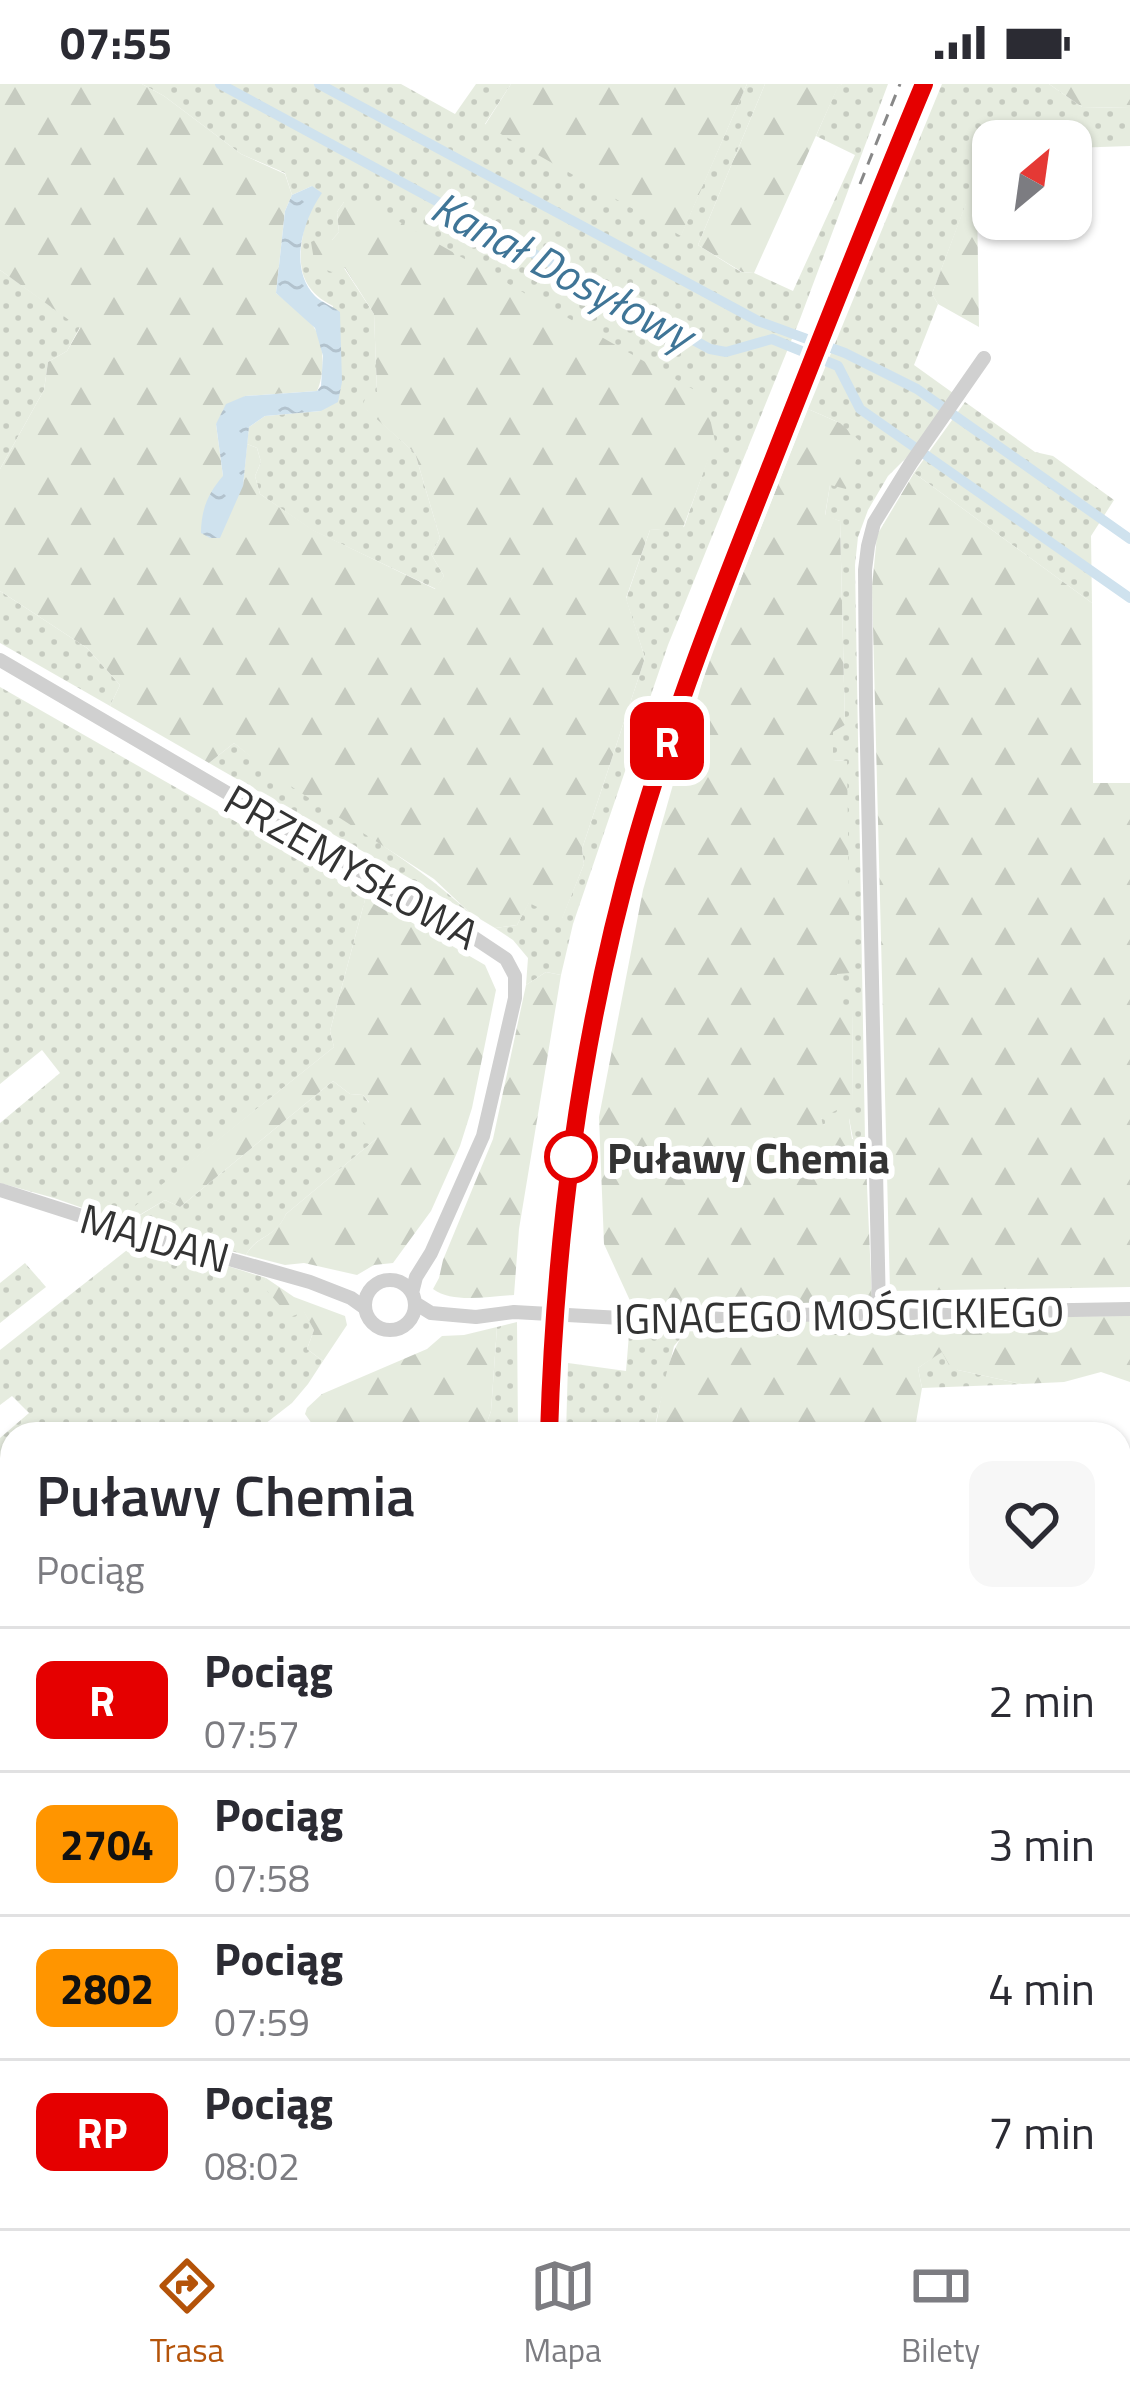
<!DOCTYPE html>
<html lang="pl">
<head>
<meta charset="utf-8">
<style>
	:root { --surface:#fff; --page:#f7f7f7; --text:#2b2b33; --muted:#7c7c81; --line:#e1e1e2; --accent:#b45309 }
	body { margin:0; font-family:"Titillium Web",sans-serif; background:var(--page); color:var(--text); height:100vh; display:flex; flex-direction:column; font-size:45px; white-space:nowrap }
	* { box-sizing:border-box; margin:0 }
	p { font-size:39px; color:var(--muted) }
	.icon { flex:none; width:66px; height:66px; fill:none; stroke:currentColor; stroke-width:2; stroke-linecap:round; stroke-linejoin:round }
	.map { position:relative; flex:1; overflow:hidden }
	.panel { position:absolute; left:0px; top:1338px; width:1131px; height:807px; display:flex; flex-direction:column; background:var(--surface); border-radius:36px 36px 0 0; box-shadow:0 3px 9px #0004 }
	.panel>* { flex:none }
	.badge { padding:0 24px; border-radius:18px; font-size:42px; line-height:78px }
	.needle { width:78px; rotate:29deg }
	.tools { position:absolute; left:972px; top:36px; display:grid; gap:24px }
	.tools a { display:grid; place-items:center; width:120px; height:120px; border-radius:24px; background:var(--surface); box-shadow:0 3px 9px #0004; font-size:60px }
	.map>.badge { position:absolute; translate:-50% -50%; box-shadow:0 0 0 6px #fff }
	.round { display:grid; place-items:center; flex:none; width:126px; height:126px; border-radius:24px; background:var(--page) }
	.overview { display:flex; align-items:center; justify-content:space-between; height:204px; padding:0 36px }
	h1 { font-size:57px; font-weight:600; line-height:90px }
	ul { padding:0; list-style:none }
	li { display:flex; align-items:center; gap:36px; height:144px; padding:0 36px; border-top:3px solid var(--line) }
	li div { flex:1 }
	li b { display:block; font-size:45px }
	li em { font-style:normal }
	li .badge { min-width:132px; font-weight:700; text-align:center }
	.status { display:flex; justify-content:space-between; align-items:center; height:84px; padding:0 60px; background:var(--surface); direction:ltr }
	.status svg { height:33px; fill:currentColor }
	.tabs { display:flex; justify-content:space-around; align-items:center; height:168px; border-top:3px solid var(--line); background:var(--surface); font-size:33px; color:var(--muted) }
	.tabs a { display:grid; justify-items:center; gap:6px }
	.tabs .current { color:var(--accent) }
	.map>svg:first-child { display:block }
</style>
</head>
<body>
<div class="status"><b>07:55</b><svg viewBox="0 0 49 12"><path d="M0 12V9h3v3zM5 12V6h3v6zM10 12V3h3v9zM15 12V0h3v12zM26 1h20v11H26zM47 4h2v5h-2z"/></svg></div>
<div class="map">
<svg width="1130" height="2144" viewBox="0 0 1130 2144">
	<defs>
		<pattern id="grass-dots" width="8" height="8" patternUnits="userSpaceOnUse" patternTransform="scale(3)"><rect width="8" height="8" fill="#e6ecdf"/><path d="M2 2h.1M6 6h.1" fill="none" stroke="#c6cbc0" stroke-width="1.8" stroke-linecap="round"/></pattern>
		<pattern id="forest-firs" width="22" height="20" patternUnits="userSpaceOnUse" patternTransform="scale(3)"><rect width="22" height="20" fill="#e6ecdf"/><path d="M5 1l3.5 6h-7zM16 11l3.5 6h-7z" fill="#c6cbc0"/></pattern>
		<pattern id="water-ripples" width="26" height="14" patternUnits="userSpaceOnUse" patternTransform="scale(3)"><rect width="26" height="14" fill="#cfe2ee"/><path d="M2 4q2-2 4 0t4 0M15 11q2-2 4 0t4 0" fill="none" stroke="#b2c2cd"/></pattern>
	</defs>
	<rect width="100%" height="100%" fill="#fff"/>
	<!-- grass -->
	<path fill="url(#grass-dots)" d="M 142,0 L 401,0 L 455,30 L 476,0 L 511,0 L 485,40 L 681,151 L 747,0 L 765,0 L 698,161 L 741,188 L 754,189 L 793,207 L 855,71 L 816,52 L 838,2 L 842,0 L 888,0 L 800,235 L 668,561 L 573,840 L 561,891 L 546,888 L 526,901 L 528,874 L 513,856 L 495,844 L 517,841 L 529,818 L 562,834 L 584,780 L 582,765 L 645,574 L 626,515 L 650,446 L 684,443 L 714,357 L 423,153 L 363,118 L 344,118 L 337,128 L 339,148 L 332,156 L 344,184 L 374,230 L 377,308 L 363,322 L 415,369 L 440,454 L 431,470 L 444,492 L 436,505 L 312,446 L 260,410 L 255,392 L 261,378 L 257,364 L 247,360 L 249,343 L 265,332 L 321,327 L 333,222 C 280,196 307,148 312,102 L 292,111 L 285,89 L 241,70 L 164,12 Z
		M 942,0 L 1049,0 L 1082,23 L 1130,24 L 1130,62 L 1071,64 L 1069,51 L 1003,52 L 1001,57 L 993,57 L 993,76 L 977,118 L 966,120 L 932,210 L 938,220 L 914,281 L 953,309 L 909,371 L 888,392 L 868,426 L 858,453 L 855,481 L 865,1056 L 853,1055 L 849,1034 L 822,1041 L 821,1033 L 853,1017 L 852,924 L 837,923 L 837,889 L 849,889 L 846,677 L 833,676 L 833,648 L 845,641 L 840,437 L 825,432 L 840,339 L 808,325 Z
		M 0,186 L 80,243 L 67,267 L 48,278 L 44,306 L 0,385 Z
		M 965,318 L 1035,368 L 1053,372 L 1114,416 L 1091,452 L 1092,519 L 914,389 Z
		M 0,507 L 87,564 L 120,601 L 110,622 L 0,559 Z
		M 0,603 L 366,812 L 330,947 L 334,963 L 126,1130 L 132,1136 L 165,1116 L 180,1123 L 333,997 L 350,1010 L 363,1011 L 369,1019 L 376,1055 L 286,1130 C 275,1155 256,1151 246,1171 L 120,1137 L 54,1114 L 0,1099 L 0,1039 L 60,989 L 42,966 L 0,1000 Z
		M 234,659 C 310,720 399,763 470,829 L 209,679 Z
		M 141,1155 L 266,1194 L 263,1201 L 304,1227 L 314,1246 L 307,1265 L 323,1277 L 308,1300 L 292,1319 L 252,1350 L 12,1350 L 12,1533 L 0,1531 L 0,1354 L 29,1329 L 12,1312 L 0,1321 L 0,1266 Z
		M 25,1179 L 46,1203 L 0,1239 L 0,1199 Z
		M 697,1235 L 674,1262 L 653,1350 L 566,1350 L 568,1279 L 626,1287 L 630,1238 Z
		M 517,1238 L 518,1350 L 483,1350 L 491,1327 L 497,1243 Z
		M 942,1267 L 958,1286 L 1022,1300 L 922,1304 L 918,1284 Z
		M 1119,1571 L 1130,1574 L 1130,1771 L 1119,1758 Z
		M 622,2133 L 905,2133 L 900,2144 L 629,2144 Z"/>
	<!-- forest -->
	<path fill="url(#forest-firs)" d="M 0,0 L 142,0 L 164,12 L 241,70 L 285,90 L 292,111 L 285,127 L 276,209 C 288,219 304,230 313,242 C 325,258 325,290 317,307 L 245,312 L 216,340 L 223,392 L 243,402 L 247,360 L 257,364 L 261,378 L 255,392 L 260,410 L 313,446 L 435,505 L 444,492 L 431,470 L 440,454 L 415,369 L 362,322 L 366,313 L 377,308 L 374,230 L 345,184 L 332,188 L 315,182 L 311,158 L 321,153 L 332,156 L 339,148 L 337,128 L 344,118 L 363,117 L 705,312 L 715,357 L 683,444 L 650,446 L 626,514 L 645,574 L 582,765 L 584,780 L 562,835 L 529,819 L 517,841 L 495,844 L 470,829 L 434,795 L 272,690 L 234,659 L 209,679 L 110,622 L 120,601 L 87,564 L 0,507 L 0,385 L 44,306 L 48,278 L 67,267 L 80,244 L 0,186 Z
		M 511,0 L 747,0 L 681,152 L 485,41 Z
		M 765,0 L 842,0 L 838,3 L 754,189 L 742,188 L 698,161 Z
		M 1049,0 L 1130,0 L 1130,24 L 1082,23 Z
		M 977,118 L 979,243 L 938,220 L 932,210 L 966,119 Z
		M 808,325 L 840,339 L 862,359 L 846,405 L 830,401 L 825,431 L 840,437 L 845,641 L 833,648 L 833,676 L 847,677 L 850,889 L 837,890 L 837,922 L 852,923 L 853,1018 L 821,1034 L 823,1041 L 855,1025 L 856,1031 L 849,1035 L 852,1055 L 865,1056 L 872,1216 L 735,1222 L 632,1221 L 604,1160 L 599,1033 L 643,806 L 709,574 Z
		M 914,389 L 1092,519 L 1093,699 L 1130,699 L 1130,1203 L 890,1207 L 872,503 L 877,451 Z
		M 366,812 L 485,881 L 496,906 L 472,1024 L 460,1062 L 431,1127 L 393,1179 L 374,1181 L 357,1191 L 304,1179 L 285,1181 L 246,1171 C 256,1152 275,1154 286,1130 L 376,1055 L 358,1031 L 369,1018 L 363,1011 L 350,1010 L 333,997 L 180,1123 L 165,1116 L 131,1136 L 125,1130 L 334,963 L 330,947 Z
		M 546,888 L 561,891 L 519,1145 L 514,1211 C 488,1212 454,1220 433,1205 L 439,1194 L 443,1176 L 493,1055 L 526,901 Z
		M 266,1194 L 294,1213 L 345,1232 L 347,1241 L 323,1277 L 307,1265 L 314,1246 L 304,1228 L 290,1233 L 262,1201 Z
		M 1130,1232 L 1130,1298 L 1101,1288 L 1064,1298 L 1022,1300 L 958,1286 L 949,1281 L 942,1268 L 918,1284 L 922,1304 L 914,1350 L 654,1350 C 663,1312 665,1261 697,1235 Z
		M 497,1243 L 491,1327 L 483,1350 L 400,1350 L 315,1344 L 305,1330 L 307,1324 L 322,1310 L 427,1265 L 442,1252 L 464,1251 Z
		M 0,1531 L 12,1533 L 12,1971 L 0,1971 Z
		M 1119,1758 L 1130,1771 L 1130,1934 L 1119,1938 Z
		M 0,2063 L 12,2064 L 12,2133 L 494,2133 L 493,2144 L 0,2144 Z
		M 1130,2075 L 1130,2144 L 954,2144 L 964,2133 L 1119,2133 L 1119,2076 Z"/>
	<!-- water -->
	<path fill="url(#water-ripples)" d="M 312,102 L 322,109 C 303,136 288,184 315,212 C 321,218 332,222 340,228 L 342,298 L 338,318 L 321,327 L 265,332 L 249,343 L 243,402 L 220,454 L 210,454 L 201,449 C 201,426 208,409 223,392 L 216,340 L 226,320 L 245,312 L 317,307 L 321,302 L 323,272 L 315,244 L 276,209 L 285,127 L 292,111 Z"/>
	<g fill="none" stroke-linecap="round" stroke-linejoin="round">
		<!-- canal -->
		<path stroke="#cfe2ee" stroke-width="10" d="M 220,0 L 710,265 L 726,268 L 772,255 L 838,282 L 860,325 L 1130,514
			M 319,0 L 758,237 L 845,269 L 917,305 L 1130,455"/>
		<!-- river -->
		<path stroke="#cfe2ee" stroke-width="18" d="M 0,1522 L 12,1526
			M 1119,1823 L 1124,1834 L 1130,1840"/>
		<!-- minor -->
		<path stroke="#d0d0d0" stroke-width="14" d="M 0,576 L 470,851 L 506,875 L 515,892 L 515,914 L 483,1052 L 431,1169 L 416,1193 L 412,1209
			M 0,1106 L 116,1143 L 310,1198 L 351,1214 L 365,1224
			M365 1221a25 25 0 1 1 50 0a25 25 0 1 1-50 0Z
			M 415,1219 L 431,1229 L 476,1233 L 514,1228 L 621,1234 L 1130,1225
			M 879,1227 L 866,616 L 865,486 L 868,462 L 874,439 L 911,379 L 984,274
			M 1119,1969 L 1130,1967
			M 612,2133 L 617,2144"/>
		<!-- highway -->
		<path stroke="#9a9a9a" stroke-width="21" d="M 0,2008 L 12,2008
			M 1119,2016 L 1130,2016
			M 0,2026 L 12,2026
			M 1119,2040 L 1130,2038
			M 906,2144 L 911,2133
			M 922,2144 L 930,2133"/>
		<!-- rail -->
		<path stroke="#888" stroke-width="3" stroke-dasharray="12 9" stroke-linecap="butt" d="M 860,100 L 900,0
			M 549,1350 C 555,1149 582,951 636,757 C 674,625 724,499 775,372 C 824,248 873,123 924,0
			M 538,2144 L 538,2133"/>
	</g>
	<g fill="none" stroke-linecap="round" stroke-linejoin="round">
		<!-- line casing -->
		<g stroke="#fff" stroke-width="27">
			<path id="line" d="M 549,1350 C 555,1150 581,950 636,757 C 672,631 720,510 768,389 C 819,259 870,129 924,0"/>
		</g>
		<!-- line -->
		<use href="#line" stroke="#e50000" stroke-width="18"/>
	</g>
	<!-- markers -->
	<circle fill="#fff" stroke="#e50000" stroke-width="6" cx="571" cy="1073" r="24"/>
	<g text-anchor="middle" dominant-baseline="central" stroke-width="12" stroke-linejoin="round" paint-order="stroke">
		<!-- street labels -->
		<g font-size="42" fill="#333" stroke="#fff">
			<text transform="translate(352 782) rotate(30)">PRZEMYSŁOWA</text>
			<text transform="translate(155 1153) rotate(16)">MAJDAN</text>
			<text transform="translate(839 1230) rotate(-1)">IGNACEGO MOŚCICKIEGO</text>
		</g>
		<!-- stop labels -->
		<g font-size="42" font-weight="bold" fill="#333" stroke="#fff" text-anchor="start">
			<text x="607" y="1073">Puławy Chemia</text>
		</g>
		<!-- water labels -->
		<g font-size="45" font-style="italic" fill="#3f7597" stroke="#fff">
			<text transform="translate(563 186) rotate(28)">Kanał Dosyłowy</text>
		</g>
	</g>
</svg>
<div class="tools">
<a><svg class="needle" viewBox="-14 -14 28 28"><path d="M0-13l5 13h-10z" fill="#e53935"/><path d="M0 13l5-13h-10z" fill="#7c7c81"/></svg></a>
</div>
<b class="badge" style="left:667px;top:657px;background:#e50000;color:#fff">R</b>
<section class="panel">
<div class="overview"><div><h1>Puławy Chemia</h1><p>Pociąg</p></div><a class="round"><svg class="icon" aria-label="heart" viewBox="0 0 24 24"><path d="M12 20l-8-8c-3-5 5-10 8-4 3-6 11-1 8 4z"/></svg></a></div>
<ul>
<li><span class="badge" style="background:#e50000;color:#fff">R</span><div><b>Pociąg</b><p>07:57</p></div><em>2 min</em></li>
<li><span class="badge" style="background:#ff9500;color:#111">2704</span><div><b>Pociąg</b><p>07:58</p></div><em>3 min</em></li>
<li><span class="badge" style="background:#ff9500;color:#111">2802</span><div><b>Pociąg</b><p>07:59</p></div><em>4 min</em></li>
<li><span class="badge" style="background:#e50000;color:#fff">RP</span><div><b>Pociąg</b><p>08:02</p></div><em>7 min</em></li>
</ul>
</section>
</div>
<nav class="tabs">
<a class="current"><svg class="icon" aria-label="directions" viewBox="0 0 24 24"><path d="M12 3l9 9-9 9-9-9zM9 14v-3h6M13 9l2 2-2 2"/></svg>Trasa</a>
<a><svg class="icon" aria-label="map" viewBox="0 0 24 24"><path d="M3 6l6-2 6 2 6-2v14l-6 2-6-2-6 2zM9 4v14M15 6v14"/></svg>Mapa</a>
<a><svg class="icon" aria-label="tickets" viewBox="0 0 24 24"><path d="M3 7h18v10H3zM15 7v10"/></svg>Bilety</a>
</nav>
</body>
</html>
